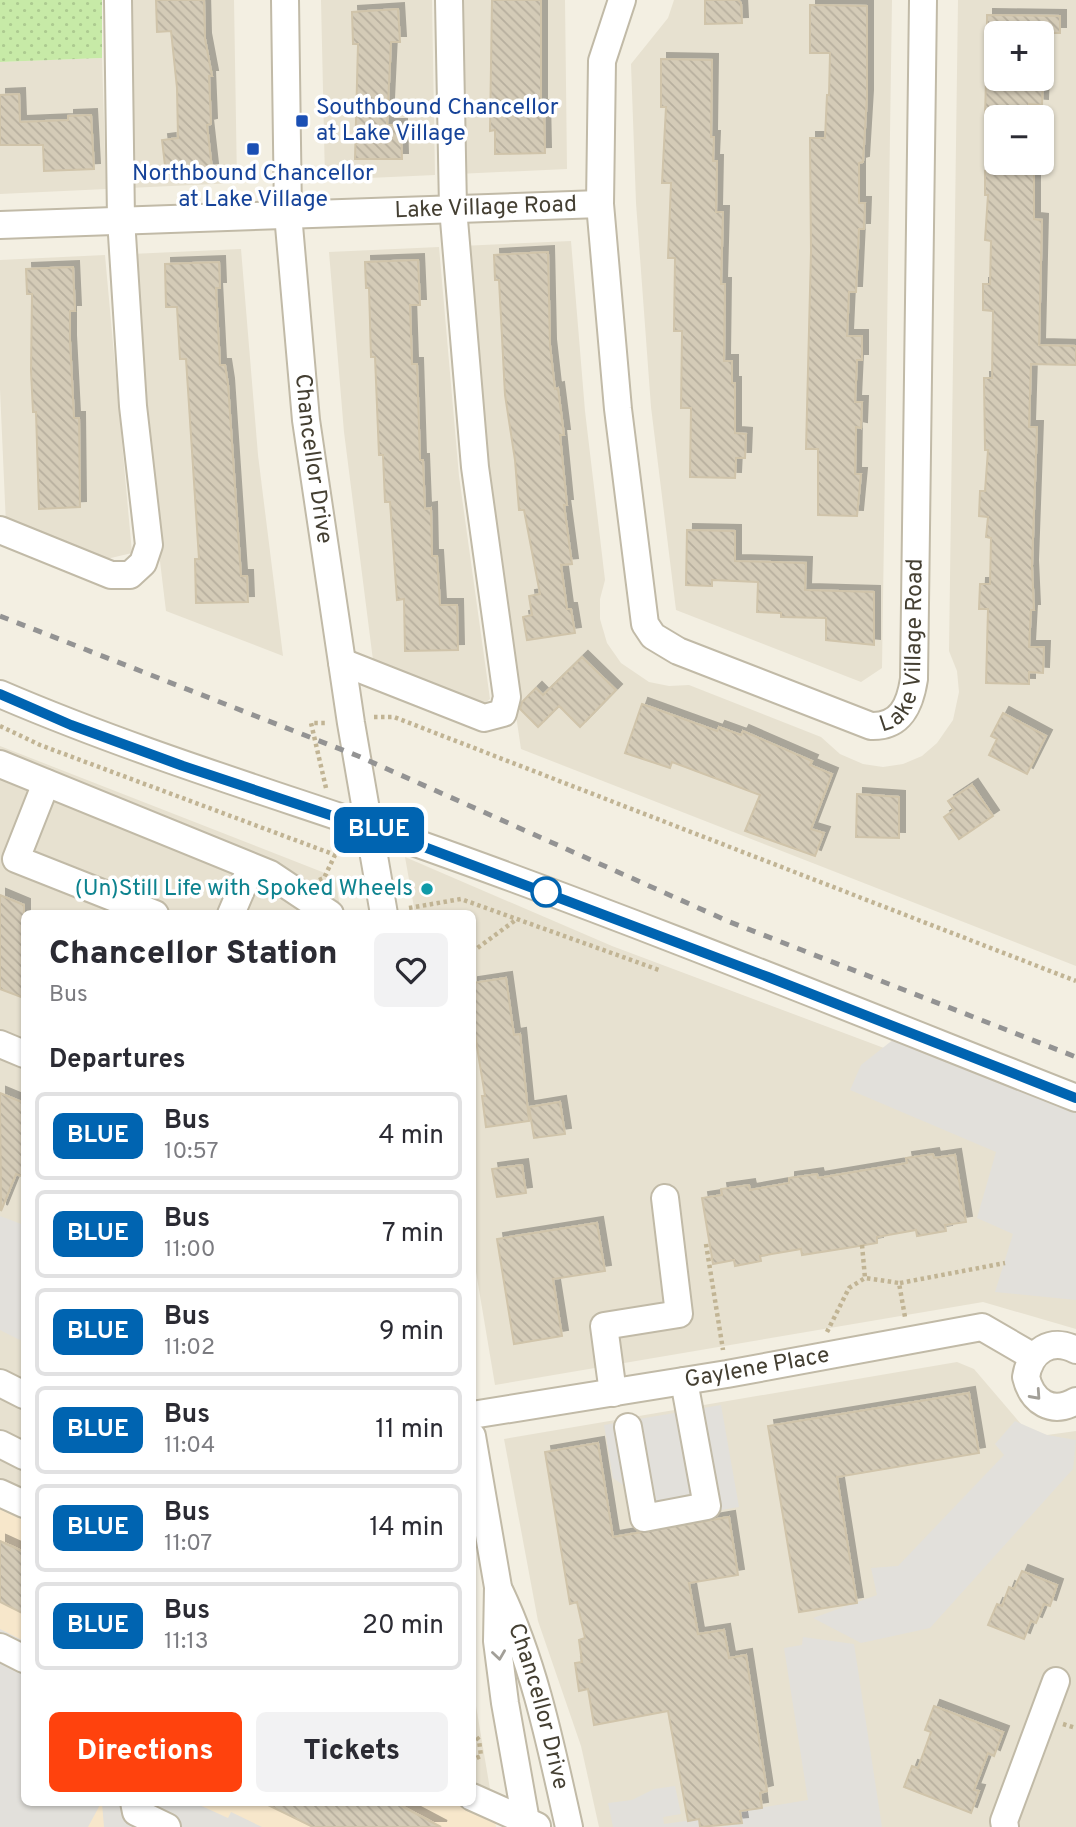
<!DOCTYPE html>
<html lang="en">
<head>
<meta charset="utf-8">
<style>
	:root { --surface:#fff; --page:#f2f2f3; --text:#2b2b33; --muted:#7c7c81; --line:#e1e1e2; --accent:#ff420d }
	body { margin:0; font-family:Overpass,sans-serif; background:var(--page); color:var(--text); height:100vh; display:flex; flex-direction:column; font-size:26px; white-space:nowrap }
	* { box-sizing:border-box; margin:0 }
	p { font-size:23px; color:var(--muted) }
	.icon { flex:none; width:38px; height:38px; fill:none; stroke:currentColor; stroke-width:2; stroke-linecap:round; stroke-linejoin:round }
	.map { position:relative; flex:1; overflow:hidden }
	.side { position:absolute; left:21px; top:910px; width:455px; height:896px; display:flex; flex-direction:column; background:var(--surface); border-radius:10px; box-shadow:0 2px 5px #0004 }
	.side>* { flex:none }
	.badge { padding:0 14px; border-radius:10px; font-size:24px; line-height:46px }
	.tools { position:absolute; left:984px; top:21px; display:grid; gap:14px }
	.tools a { display:grid; place-items:center; width:70px; height:70px; border-radius:10px; background:var(--surface); box-shadow:0 2px 5px #0004; font-size:35px }
	.map>.badge { position:absolute; translate:-50% -50%; box-shadow:0 0 0 4px #fff }
	h2 { padding:0 28px; font-size:26px; line-height:63px }
	.round { display:grid; place-items:center; flex:none; width:74px; height:74px; border-radius:10px; background:var(--page) }
	.summary { display:flex; align-items:center; justify-content:space-between; height:119px; padding:0 28px }
	h1 { font-size:33px; font-weight:800; line-height:52px }
	.action { display:flex; gap:14px; margin-top:auto; padding:14px 28px }
	.action a { flex:1; height:80px; border-radius:10px; background:var(--accent); color:#fff; font-size:28px; font-weight:800; line-height:80px; text-align:center }
	.action a+a { background:var(--page); color:var(--text) }
	ul { padding:0; list-style:none }
	li { display:flex; align-items:center; gap:21px; height:88px; margin:0 14px 10px; padding:0 14px; border:4px solid var(--line); border-radius:10px }
	li div { flex:1 }
	li b { display:block; font-size:26px }
	li em { font-style:normal }
	li .badge { min-width:77px; font-weight:700; text-align:center }
	.map>svg:first-child { display:block }
</style>
</head>
<body>
<div class="map">
<svg width="1076" height="1827" viewBox="0 0 1076 1827">
	<defs>
		<pattern id="park-dots" width="8" height="8" patternUnits="userSpaceOnUse" patternTransform="scale(1.75)"><rect width="8" height="8" fill="#c7eaa7"/><path d="M2 2h.1M6 6h.1" fill="none" stroke="#acca90" stroke-width="1.8" stroke-linecap="round"/></pattern>
		<pattern id="building-back-hatch" width="6" height="6" patternUnits="userSpaceOnUse" patternTransform="scale(1.75)"><rect width="6" height="6" fill="#d4cbb7"/><path d="M-1 5l2 2M0 0l6 6M5-1l2 2" fill="none" stroke="#b7af9e"/></pattern>
		<filter id="shadow"><feDropShadow dx="6" dy="-6" stdDeviation="0" flood-color="#0004"/></filter>
	</defs>
	<rect width="100%" height="100%" fill="#f3efe2"/>
	<!-- residential -->
	<path fill="#e7e1d0" fill-rule="evenodd" d="M 123,0 L 234,0 L 237,183 L 128,188 Z
		M 321,0 L 432,0 L 435,175 L 325,180 Z
		M 453,0 L 565,0 L 567,169 L 457,174 Z
		M 674,0 L 892,0 L 882,668 L 861,682 L 676,610 L 651,407 L 636,203 L 631,64 L 668,18 Z
		M 958,0 L 1076,0 L 1076,966 L 521,749 L 484,501 L 461,246 L 571,241 L 585,411 L 605,580 L 600,599 L 600,619 L 607,643 L 621,663 L 649,682 L 669,686 L 689,685 L 821,737 L 840,754 L 863,764 L 883,767 L 903,764 L 922,756 L 937,743 L 953,720 L 959,692 L 957,671 L 949,651 ZM 996,33 L 1041,33 L 1041,79 L 996,79 ZM 996,117 L 1041,117 L 1041,163 L 996,163 Z
		M 102,58 L 106,189 L 0,194 L 0,62 Z
		M 439,247 L 459,476 L 490,699 L 477,709 L 374,668 L 344,432 L 329,252 Z
		M 241,249 L 258,455 L 283,656 L 166,611 L 145,437 L 131,254 Z
		M 105,255 L 132,553 L 98,561 L 6,525 L 0,389 L 0,260 Z
		M 0,746 L 335,877 L 341,913 L 24,914 L 24,1504 L 0,1493 Z
		M 405,857 L 612,946 L 1076,1120 L 1076,1329 L 983,1302 L 495,1385 L 473,1254 L 472,914 L 415,913 Z
		M 957,1362 L 974,1369 L 1021,1424 L 1034,1432 L 1047,1435 L 1076,1431 L 1076,1827 L 599,1827 L 581,1746 L 538,1621 L 504,1439 Z
		M 473,1688 L 493,1807 L 473,1798 Z"/>
	<!-- commercial -->
	<path fill="#f7e7cb" d="M 0,1493 L 24,1504 L 24,1802 L 472,1802 L 493,1807 L 496,1827 L 0,1827 Z"/>
	<!-- park -->
	<path fill="url(#park-dots)" d="M 0,0 L 102,0 L 102,58 L 0,62 Z"/>
	<!-- parking -->
	<path fill="#e2e0db" d="M 894,1039 L 1076,1111 L 1076,1300 L 995,1292 L 1013,1234 L 977,1218 L 996,1152 L 850,1090 L 861,1065 Z
		M 0,1216 L 24,1225 L 24,1342 L 0,1330 Z
		M 721,1405 L 739,1507 L 633,1525 L 626,1487 L 613,1478 L 604,1425 Z
		M 1015,1421 L 1047,1435 L 1076,1440 L 1073,1469 L 930,1628 L 861,1643 L 813,1618 L 877,1595 L 871,1568 L 898,1566 L 1004,1455 L 995,1444 Z
		M 0,1629 L 24,1641 L 24,1802 L 101,1803 L 88,1827 L 0,1827 Z
		M 803,1637 L 854,1644 L 882,1827 L 721,1827 L 742,1823 L 740,1811 L 808,1800 L 784,1648 L 802,1645 Z
		M 675,1786 L 681,1814 L 663,1817 L 664,1824 L 699,1819 L 700,1827 L 613,1827 L 608,1803 L 632,1800 L 654,1789 Z
		M 164,1802 L 195,1803 L 228,1818 L 231,1812 L 262,1827 L 104,1827 L 102,1803 Z"/>
	<!-- building -->
	<path fill="url(#building-back-hatch)" stroke="#d0c4aa" stroke-width="2" filter="url(#shadow)" d="M 156,0 L 204,0 L 205,39 L 212,76 L 209,76 L 211,124 L 207,125 L 212,169 L 166,174 L 162,140 L 178,138 L 177,88 L 171,31 L 157,32 Z
		M 492,0 L 541,0 L 541,106 L 544,106 L 545,153 L 495,154 L 495,130 L 490,131 Z
		M 705,0 L 738,0 L 741,3 L 742,23 L 705,24 Z
		M 810,5 L 867,6 L 867,96 L 863,162 L 859,163 L 859,203 L 865,203 L 864,229 L 859,229 L 856,292 L 849,292 L 847,336 L 862,336 L 862,360 L 857,360 L 855,402 L 862,402 L 861,428 L 856,427 L 855,474 L 861,474 L 857,516 L 818,515 L 818,449 L 806,449 L 811,251 L 810,138 L 825,138 L 827,95 L 829,95 L 830,53 L 810,53 Z
		M 398,9 L 400,42 L 391,42 L 387,125 L 401,125 L 402,159 L 355,159 L 358,44 L 353,44 L 352,12 Z
		M 987,15 L 1060,16 L 1060,33 L 987,33 Z
		M 661,59 L 712,60 L 711,137 L 714,137 L 713,161 L 717,161 L 716,212 L 723,212 L 721,284 L 725,284 L 724,361 L 732,361 L 732,383 L 735,383 L 735,433 L 746,434 L 745,458 L 736,458 L 735,478 L 690,477 L 691,408 L 681,408 L 682,331 L 674,331 L 675,258 L 668,258 L 671,183 L 662,183 L 666,107 L 661,107 Z
		M 986,79 L 1043,80 L 1042,105 L 1029,104 L 1029,117 L 985,117 Z
		M 19,94 L 20,122 L 68,120 L 68,116 L 91,115 L 94,169 L 44,171 L 43,145 L 0,145 L 0,95 Z
		M 993,163 L 1034,163 L 1034,219 L 1042,220 L 1039,345 L 1076,346 L 1076,365 L 1031,364 L 1029,427 L 1037,427 L 1032,566 L 1034,610 L 1031,610 L 1029,647 L 1044,647 L 1043,673 L 1029,672 L 1029,684 L 986,683 L 988,609 L 979,609 L 980,584 L 990,584 L 991,538 L 986,537 L 988,517 L 979,516 L 980,491 L 985,491 L 988,450 L 985,450 L 984,378 L 992,378 L 993,311 L 983,310 L 983,284 L 990,284 L 991,241 L 985,240 L 988,195 L 985,195 L 985,171 L 993,171 Z
		M 548,252 L 550,345 L 555,389 L 558,388 L 564,435 L 560,435 L 567,505 L 564,505 L 572,564 L 561,565 L 567,609 L 571,609 L 575,633 L 527,640 L 523,617 L 532,615 L 529,596 L 540,594 L 524,510 L 519,510 L 515,460 L 505,395 L 499,280 L 495,280 L 494,255 Z
		M 418,260 L 420,305 L 410,305 L 412,364 L 417,364 L 420,460 L 423,460 L 425,509 L 431,508 L 432,556 L 437,556 L 440,605 L 457,605 L 458,650 L 405,651 L 404,599 L 397,600 L 390,502 L 385,502 L 383,455 L 379,455 L 375,357 L 371,357 L 369,288 L 366,288 L 365,262 Z
		M 219,262 L 220,288 L 216,288 L 220,365 L 225,365 L 228,384 L 241,576 L 247,576 L 248,602 L 196,603 L 195,559 L 199,559 L 186,359 L 180,359 L 177,307 L 166,307 L 165,264 Z
		M 73,267 L 75,311 L 70,311 L 70,341 L 74,418 L 79,418 L 80,507 L 39,509 L 36,412 L 33,412 L 31,371 L 32,294 L 27,294 L 26,269 Z
		M 687,530 L 735,531 L 735,561 L 806,563 L 805,590 L 874,592 L 874,645 L 826,640 L 826,618 L 781,617 L 781,613 L 757,612 L 758,582 L 712,580 L 712,586 L 686,585 Z
		M 582,657 L 616,690 L 580,727 L 559,706 L 538,727 L 520,709 L 522,702 L 536,688 L 543,695 Z
		M 642,704 L 717,731 L 719,727 L 741,735 L 743,731 L 812,761 L 810,765 L 832,774 L 811,829 L 824,833 L 815,856 L 745,831 L 760,795 L 672,762 L 670,768 L 625,753 Z
		M 1003,713 L 1046,736 L 1027,774 L 989,755 L 997,739 L 991,736 Z
		M 972,785 L 993,816 L 959,839 L 944,817 L 954,810 L 948,801 Z
		M 857,794 L 899,797 L 899,838 L 856,837 Z
		M 0,895 L 24,905 L 24,998 L 0,989 Z
		M 506,978 L 514,1035 L 520,1034 L 529,1121 L 486,1127 L 482,1096 L 485,1096 L 472,1016 L 472,983 Z
		M 0,1093 L 24,1103 L 24,1177 L 16,1174 L 1,1211 Z
		M 560,1102 L 565,1134 L 534,1138 L 529,1107 Z
		M 933,1154 L 934,1158 L 955,1155 L 966,1222 L 945,1225 L 946,1231 L 917,1236 L 916,1230 L 877,1237 L 877,1243 L 853,1247 L 802,1255 L 801,1249 L 760,1256 L 761,1261 L 735,1266 L 734,1260 L 713,1264 L 702,1198 L 722,1195 L 721,1189 L 749,1185 L 750,1190 L 789,1183 L 789,1178 L 817,1174 L 818,1178 L 907,1163 L 906,1158 Z
		M 522,1165 L 526,1193 L 497,1197 L 492,1169 Z
		M 597,1223 L 605,1271 L 553,1279 L 562,1336 L 514,1344 L 497,1239 Z
		M 969,1393 L 979,1453 L 837,1477 L 857,1603 L 799,1612 L 768,1426 Z
		M 598,1443 L 613,1537 L 729,1517 L 738,1575 L 689,1583 L 698,1634 L 724,1630 L 729,1658 L 746,1655 L 767,1791 L 760,1793 L 762,1808 L 740,1811 L 742,1823 L 700,1827 L 699,1819 L 688,1821 L 668,1711 L 594,1725 L 588,1689 L 579,1691 L 575,1663 L 582,1662 L 579,1640 L 585,1638 L 577,1602 L 570,1604 L 545,1452 Z
		M 0,1541 L 24,1552 L 24,1614 L 0,1602 Z
		M 1022,1571 L 1057,1585 L 1050,1606 L 1044,1604 L 1036,1623 L 1031,1621 L 1024,1639 L 988,1625 L 997,1604 L 1002,1606 L 1009,1587 L 1014,1589 Z
		M 934,1706 L 1003,1732 L 994,1756 L 988,1753 L 974,1790 L 979,1791 L 971,1813 L 904,1787 L 912,1766 L 918,1768 L 931,1732 L 925,1730 Z
		M 262,1802 L 394,1802 L 441,1827 L 313,1827 Z"/>
	<g fill="none" stroke-linecap="round" stroke-linejoin="round">
		<!-- minor casing -->
		<g stroke="#c1baa7" stroke-width="30">
			<g id="minor">
				<path id="s1" d="M 285,0 L 288,214 L 306,420 L 351,723 L 384,914"/>
				<path d="M 600,204 L 602,61 L 622,0"/>
				<path id="s2" d="M 0,225 L 600,204 L 618,409 L 645,624 L 653,636 L 678,651 L 871,726 C 901,727 910,705 914,679 L 923,0"/>
				<path d="M 0,530 L 111,575 L 130,575 L 143,563 L 149,545 L 133,406 L 121,219 L 118,0"/>
				<path d="M 342,662 L 484,718 L 503,713 L 507,697 L 475,467 L 453,208 L 449,0"/>
				<path d="M 0,694 C 135,752 275,794 413,842 C 636,921 856,1011 1076,1098"/>
				<path d="M 0,764 L 270,874 L 330,914"/>
				<path d="M 46,783 L 16,859 L 155,914"/>
				<path d="M 231,914 L 251,867"/>
				<path d="M 0,1044 L 24,1054"/>
				<path d="M 1076,1350 C 1051,1337 1030,1351 1026,1377 C 1032,1402 1052,1415 1076,1401"/>
				<path d="M 0,1383 L 24,1395"/>
				<path d="M 613,1393 L 604,1326 L 679,1314 L 665,1198"/>
				<path id="s3" d="M 472,1415 L 727,1374 L 982,1327 L 1032,1356"/>
				<path d="M 628,1427 L 644,1518 L 707,1506 L 684,1381"/>
				<path d="M 472,1436 L 498,1587 L 497,1641 L 505,1703 L 527,1827"/>
				<path d="M 0,1444 L 24,1456"/>
				<path d="M 0,1493 L 24,1504"/>
				<path id="s4" d="M 500,1592 C 535,1666 551,1747 569,1827"/>
				<path d="M 0,1647 L 24,1659"/>
				<path d="M 472,1797 L 537,1826"/>
				<path d="M 134,1802 L 136,1812 L 167,1827"/>
				<path d="M 1005,1827 L 1004,1821 L 1056,1681"/>
			</g>
		</g>
		<!-- path -->
		<path stroke="#c1b494" stroke-width="4.5" stroke-dasharray="3.5 3.5" stroke-linecap="butt" d="M 374,717 L 394,717 L 1076,981
			M 0,726 L 40,745 L 338,856 L 336,841
			M 326,788 L 311,723 L 327,723
			M 319,880 L 324,878 L 335,855
			M 409,908 L 461,899 L 659,970
			M 472,952 L 517,919
			M 706,1244 L 723,1350
			M 862,1245 L 865,1278
			M 900,1283 L 1005,1263
			M 827,1332 L 849,1288 L 865,1278 L 899,1283 L 905,1317
			M 1063,1724 L 1076,1728
			M 472,1732 L 479,1740 L 481,1756 L 472,1760"/>
		<!-- minor -->
		<use href="#minor" stroke="#fff" stroke-width="26"/>
		<!-- rail -->
		<path stroke="#939393" stroke-width="5" stroke-dasharray="9 9" stroke-linecap="butt" d="M 0,616 L 358,756 L 730,922 L 1076,1057"/>
	</g>
	<!-- one-way arrows -->
	<defs><path id="oneway-chevron" d="M-2-3.5L2.5 0L-2 3.5" fill="none" stroke-width="1.6" stroke-linecap="round" stroke-linejoin="round" transform="scale(1.75)"/></defs>
	<g stroke="#a29f98">
		<use href="#oneway-chevron" transform="translate(1036 1395) rotate(48)"/>
		<use href="#oneway-chevron" transform="translate(499 1655) rotate(82)"/>
	</g>
	<g fill="none" stroke-linecap="round" stroke-linejoin="round">
		<!-- line casing -->
		<g stroke="#fff" stroke-width="16">
			<path id="line" d="M 0,694 L 71,725 L 183,766 L 411,842 L 768,977 L 1076,1098"/>
		</g>
		<!-- line -->
		<use href="#line" stroke="#0064b1" stroke-width="10"/>
	</g>
	<!-- markers -->
	<g fill="#1a4fb4" stroke="#fff" stroke-width="2.5">
		<rect x="295" y="114" width="14" height="14" rx="3.5"/>
		<rect x="246" y="142" width="14" height="14" rx="3.5"/>
	</g>
	<circle fill="#0f9aa8" stroke="#fff" stroke-width="2.5" cx="427" cy="889" r="7"/>
	<circle fill="#fff" stroke="#0064b1" stroke-width="3.5" cx="546" cy="892" r="14"/>
	<g text-anchor="middle" dominant-baseline="central" stroke-width="7" stroke-linejoin="round" paint-order="stroke">
		<!-- transit labels -->
		<g font-size="23" fill="#164399" stroke="#fff" text-anchor="start">
			<text x="316" y="108">Southbound Chancellor<tspan x="316" dy="26">at Lake Village</tspan></text>
			<text x="253" y="174" text-anchor="middle">Northbound Chancellor<tspan x="253" dy="26">at Lake Village</tspan></text>
		</g>
		<!-- street labels -->
		<g font-size="23" fill="#443f32" stroke="#fff">
			<text stroke="none"><textPath href="#s2" startOffset="486">Lake Village Road</textPath></text>
			<text stroke="none"><textPath href="#s1" startOffset="460">Chancellor Drive</textPath></text>
			<text stroke="none"><textPath href="#s2" startOffset="1374">Lake Village Road</textPath></text>
			<text stroke="none"><textPath href="#s3" startOffset="289">Gaylene Place</textPath></text>
			<text stroke="none"><textPath href="#s4" startOffset="121">Chancellor Drive</textPath></text>
		</g>
		<!-- culture labels -->
		<g font-size="23" fill="#0d838f" stroke="#fff" text-anchor="end">
			<text x="413" y="889">(Un)Still Life with Spoked Wheels</text>
		</g>
	</g>
</svg>
<div class="tools">
<a>+</a>
<a>−</a>
</div>
<b class="badge" style="left:379px;top:830px;background:#0064b1;color:#fff">BLUE</b>
<section class="side">
<div class="summary"><div><h1>Chancellor Station</h1><p>Bus</p></div><a class="round"><svg class="icon" aria-label="heart" viewBox="0 0 24 24"><path d="M12 20l-8-8c-3-5 5-10 8-4 3-6 11-1 8 4z"/></svg></a></div>
<h2>Departures</h2>
<ul>
<li><span class="badge" style="background:#0064b1;color:#fff">BLUE</span><div><b>Bus</b><p>10:57</p></div><em>4 min</em></li>
<li><span class="badge" style="background:#0064b1;color:#fff">BLUE</span><div><b>Bus</b><p>11:00</p></div><em>7 min</em></li>
<li><span class="badge" style="background:#0064b1;color:#fff">BLUE</span><div><b>Bus</b><p>11:02</p></div><em>9 min</em></li>
<li><span class="badge" style="background:#0064b1;color:#fff">BLUE</span><div><b>Bus</b><p>11:04</p></div><em>11 min</em></li>
<li><span class="badge" style="background:#0064b1;color:#fff">BLUE</span><div><b>Bus</b><p>11:07</p></div><em>14 min</em></li>
<li><span class="badge" style="background:#0064b1;color:#fff">BLUE</span><div><b>Bus</b><p>11:13</p></div><em>20 min</em></li>
</ul>
<div class="action"><a>Directions</a><a>Tickets</a></div>
</section>
</div>
</body>
</html>
